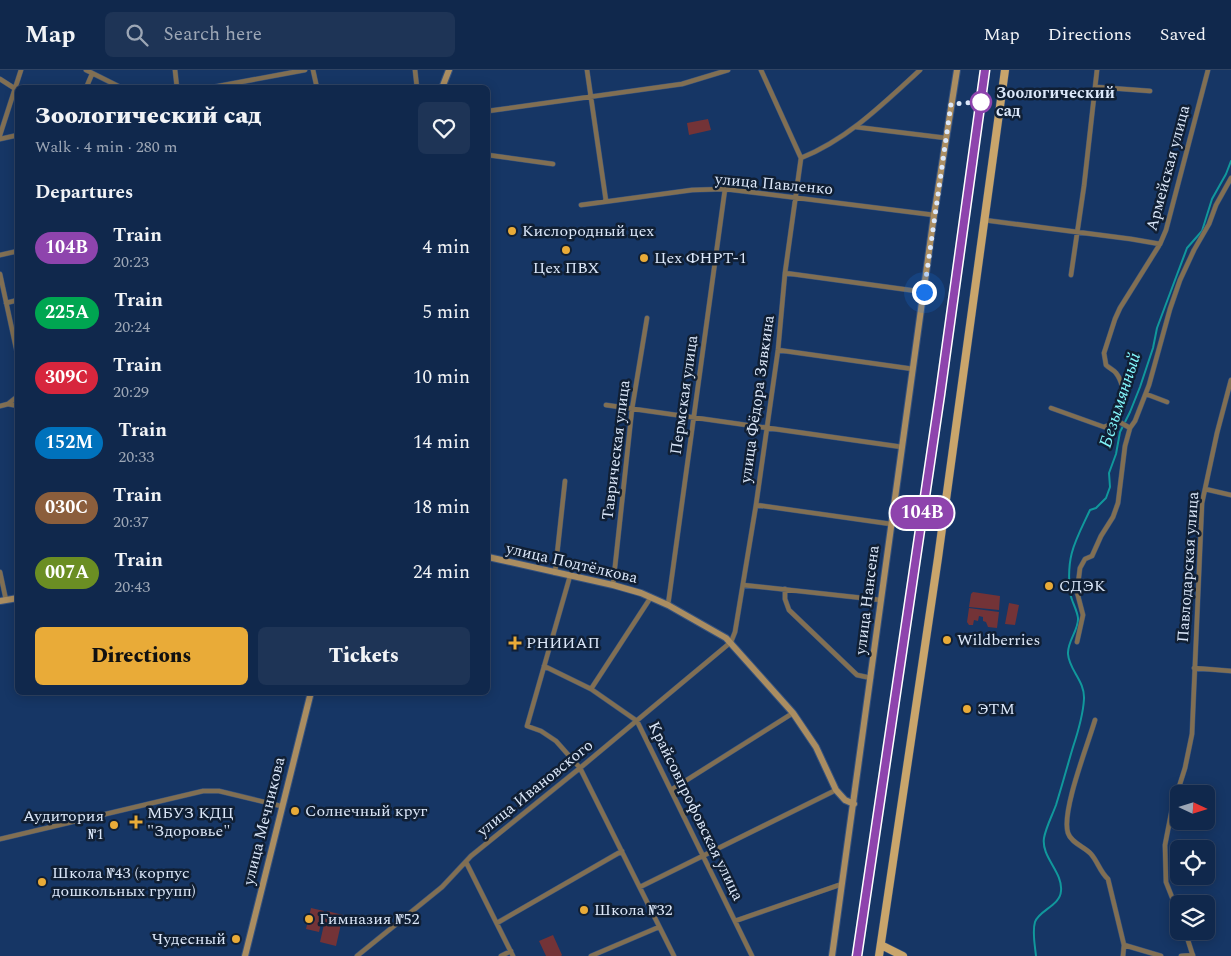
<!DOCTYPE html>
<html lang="en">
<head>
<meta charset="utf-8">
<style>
	:root { --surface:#10284c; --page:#1e3456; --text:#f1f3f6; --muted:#9ca6b5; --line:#304464; --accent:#e9ab38 }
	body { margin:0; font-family:Spectral,serif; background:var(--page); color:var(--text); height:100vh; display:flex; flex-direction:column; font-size:19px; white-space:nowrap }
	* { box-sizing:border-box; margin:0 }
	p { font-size:16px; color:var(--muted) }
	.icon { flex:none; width:28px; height:28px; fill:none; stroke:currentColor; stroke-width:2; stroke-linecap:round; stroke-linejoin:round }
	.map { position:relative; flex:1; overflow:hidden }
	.sheet { position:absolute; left:15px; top:15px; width:475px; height:610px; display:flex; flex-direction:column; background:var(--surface); border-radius:8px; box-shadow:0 2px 12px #0003,0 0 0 1px var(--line) }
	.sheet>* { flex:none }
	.badge { padding:0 10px; border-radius:16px; font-size:18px; line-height:32px }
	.needle { width:32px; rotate:94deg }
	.buttons { position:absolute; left:1170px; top:715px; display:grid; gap:10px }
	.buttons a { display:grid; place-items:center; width:45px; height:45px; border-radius:8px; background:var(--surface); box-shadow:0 2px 12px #0003,0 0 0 1px var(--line); font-size:25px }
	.you { position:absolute; width:25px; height:25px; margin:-12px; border:4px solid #fff; border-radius:50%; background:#1a73e8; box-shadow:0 0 0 8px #1a73e833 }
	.map>.badge { position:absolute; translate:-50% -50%; box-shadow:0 0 0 2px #fff }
	h2 { padding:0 20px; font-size:19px; line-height:45px }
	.round { display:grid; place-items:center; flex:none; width:52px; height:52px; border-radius:8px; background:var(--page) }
	.head { display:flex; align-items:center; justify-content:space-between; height:85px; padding:0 20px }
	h1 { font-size:24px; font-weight:800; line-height:38px }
	.primary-button { display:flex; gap:10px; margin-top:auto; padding:10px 20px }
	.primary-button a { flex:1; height:58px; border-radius:8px; background:var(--accent); color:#111; font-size:20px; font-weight:800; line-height:58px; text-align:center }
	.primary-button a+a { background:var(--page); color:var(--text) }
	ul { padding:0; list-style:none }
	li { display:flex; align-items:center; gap:15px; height:65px; padding:0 20px }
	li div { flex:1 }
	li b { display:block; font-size:19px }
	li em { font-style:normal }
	li .badge { min-width:55px; font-weight:700; text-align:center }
	header { display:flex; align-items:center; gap:30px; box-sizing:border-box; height:70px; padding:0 25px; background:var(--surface); border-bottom:1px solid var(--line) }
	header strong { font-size:24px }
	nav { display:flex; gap:28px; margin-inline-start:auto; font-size:18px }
	.search { width:350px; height:45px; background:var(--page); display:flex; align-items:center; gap:12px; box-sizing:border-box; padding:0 18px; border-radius:8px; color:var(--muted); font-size:19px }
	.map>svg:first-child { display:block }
</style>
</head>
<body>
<header>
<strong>Map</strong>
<div class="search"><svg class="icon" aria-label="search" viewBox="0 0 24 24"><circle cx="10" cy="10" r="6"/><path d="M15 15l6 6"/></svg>Search here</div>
<nav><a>Map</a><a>Directions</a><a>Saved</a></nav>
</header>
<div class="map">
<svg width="1231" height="886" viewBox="0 0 1231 886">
	<rect width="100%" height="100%" fill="#163665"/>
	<!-- green -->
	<path fill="#733337" d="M 708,49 L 711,60 L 689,65 L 687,53 Z
		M 973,522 L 1000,526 L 999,540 L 969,537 L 971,524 Z
		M 1009,533 L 1019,535 L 1015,555 L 1005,554 Z
		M 969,538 L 999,542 L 997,558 L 988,557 L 986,552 L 983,551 L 983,547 L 979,546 L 978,551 L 974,550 L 973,555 L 969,555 L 967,552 Z
		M 311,838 L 324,841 L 319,862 L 306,859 Z
		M 327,841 L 343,845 L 336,876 L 320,872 Z
		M 553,865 L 562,885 L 561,886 L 546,886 L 539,871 Z"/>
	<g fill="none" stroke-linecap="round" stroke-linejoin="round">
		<!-- stream -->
		<path stroke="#11989c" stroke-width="2" d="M 1036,886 C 1035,876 1032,862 1035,852 C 1039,840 1060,836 1061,821 C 1063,802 1041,787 1044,768 C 1046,757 1052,746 1056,735 C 1062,716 1067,697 1073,677 C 1078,662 1083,646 1084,629 C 1085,611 1069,600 1068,584 C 1067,571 1079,560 1078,548 C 1077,539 1071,531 1070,522 C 1066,485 1075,472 1090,440 L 1096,438 L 1106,428 L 1110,417 L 1109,403 L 1116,384 L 1120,362 L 1130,342 L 1140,317 L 1153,278 L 1157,258 L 1187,178 L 1202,161 L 1212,129 L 1226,104 L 1231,91"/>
		<!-- street casing -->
		<g stroke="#36527d" stroke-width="5.5">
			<path id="street" d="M 86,0 L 122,18
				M 175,0 L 177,18
				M 313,0 L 317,18
				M 415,0 L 417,18
				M 587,0 L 606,131
				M 761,0 L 801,88
				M 0,9 L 14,18
				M 1096,17 L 1150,21
				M 86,18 L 92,4
				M 208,18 L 305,0
				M 488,41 L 682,14 L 728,0
				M 856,57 L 946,68
				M 0,65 L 21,0
				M 0,69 L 18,65
				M 488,85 L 553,94
				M 801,88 C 848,69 883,34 920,0
				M 581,135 L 692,120 L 725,119 L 934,145
				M 984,150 L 1131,169 L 1160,174
				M 0,185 L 18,181
				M 785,203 L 924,222
				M 0,204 L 18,287
				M 1071,205 L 1084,116 L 1097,0
				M 6,233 L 18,230
				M 778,280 L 913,299
				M 1146,324 L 1167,332
				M 8,334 L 18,326
				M 606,335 L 902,377
				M 0,336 L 8,334 L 18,336
				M 1051,338 L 1104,357 C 1126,351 1128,318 1116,303 C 1114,300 1109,298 1106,295 L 1104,283 L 1115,249 L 1120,238 L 1160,174 L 1166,160 L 1208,0
				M 1116,350 L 1130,358
				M 1205,419 L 1231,425
				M 756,435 L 891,454
				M 0,502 L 6,530
				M 555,503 L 565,411
				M 570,506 L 527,656 L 541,661 L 556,671 L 580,698 L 674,886
				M 613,515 L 632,339 L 647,248
				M 743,515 L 881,530
				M 785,519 L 785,529 L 789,540 L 857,605 L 871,608
				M 668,535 L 725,119
				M 1077,572 L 1083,545 L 1077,522 L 1080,498 L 1085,489 L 1092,486 L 1101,466 L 1113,447 L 1118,433 L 1125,376 L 1130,358 L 1135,351 L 1149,315 L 1170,239 L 1180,210 L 1194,180 L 1209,154 L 1216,135 L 1231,108
				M 544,596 L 591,619 L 637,651 L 752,886
				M 1194,598 L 1231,601
				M 591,619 L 651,527
				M 1095,650 C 1088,674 1061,742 1068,763 C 1071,773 1085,777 1091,784 C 1098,792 1100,802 1108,809 L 1124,875 L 1123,886
				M 671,720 L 793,643
				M 0,769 L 203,721 L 219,721 L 281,736
				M 466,792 L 513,886
				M 640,817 L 836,720
				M 1179,845 L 1166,812 L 1165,775 L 1172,739 L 1185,698 L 1192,664 L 1202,433 L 1217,363 L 1231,310
				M 735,851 L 842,814
				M 497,853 L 622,781
				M 1185,861 L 1193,886
				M 1124,875 L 1161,886
				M 357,886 L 442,817 L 471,786 L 580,698 L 731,572 L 735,562 L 756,435 L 778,280 L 785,203 L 801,88
				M 501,886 L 511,881
				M 591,886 L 659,857
				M 1181,886 L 1193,885"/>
		</g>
		<!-- secondary casing -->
		<g stroke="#36527d" stroke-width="8">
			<path id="secondary" d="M 442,18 L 449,0
				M 488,487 L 613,515 L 641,523 L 668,535 L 726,568 L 793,643 L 816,677 L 836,720 L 845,730 L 854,734
				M 0,531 L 18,528
				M 245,886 L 311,622
				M 832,886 L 934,145 L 957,0"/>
		</g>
		<!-- primary casing -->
		<g stroke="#36527d" stroke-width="9">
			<path id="primary" d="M 881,875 L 903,886
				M 879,886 L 938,488 L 1005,0"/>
		</g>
		<!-- street -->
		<use href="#street" stroke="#816f53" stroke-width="4.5"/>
		<!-- secondary -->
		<use href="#secondary" stroke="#aa8d61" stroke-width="6"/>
		<!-- primary -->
		<use href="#primary" stroke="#c9a56b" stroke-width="8"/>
		<!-- rail -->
		<path stroke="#8b9fbd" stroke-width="2" stroke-dasharray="6 6" stroke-linecap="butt" d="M 857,886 L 940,325 L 985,0"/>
	</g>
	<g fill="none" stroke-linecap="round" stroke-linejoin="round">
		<!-- line casing -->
		<g stroke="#fff" stroke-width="11">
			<path id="line" d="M 857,886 L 940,325 L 985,0"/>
		</g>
		<!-- line -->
		<use href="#line" stroke="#8e44ad" stroke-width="8"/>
		<!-- walk -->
		<path stroke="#dce8fa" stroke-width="5" stroke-dasharray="0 9" d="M 924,222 L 951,34 L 981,32"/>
	</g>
	<!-- markers -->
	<circle fill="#fff" stroke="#8e44ad" stroke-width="2.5" cx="981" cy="32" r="10"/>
	<g fill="#e9ab38" stroke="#101f34" stroke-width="2">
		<circle cx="512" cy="161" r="5"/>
		<circle cx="566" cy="180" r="5"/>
		<circle cx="644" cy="188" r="5"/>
		<circle cx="1049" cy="516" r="5"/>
		<circle cx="947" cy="570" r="5"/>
		<path d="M512.5 565.5h5v5h5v5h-5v5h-5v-5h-5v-5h5z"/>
		<circle cx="967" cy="639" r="5"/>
		<circle cx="295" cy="741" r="5"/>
		<path d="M133.5 744.5h5v5h5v5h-5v5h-5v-5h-5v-5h5z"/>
		<circle cx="114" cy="755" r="5"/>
		<circle cx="42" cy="812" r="5"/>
		<circle cx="584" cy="840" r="5"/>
		<circle cx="309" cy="849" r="5"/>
		<circle cx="236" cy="869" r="5"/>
	</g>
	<g text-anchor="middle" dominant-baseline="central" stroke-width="5" stroke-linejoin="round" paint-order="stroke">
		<!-- stop labels -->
		<g font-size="16" font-weight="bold" fill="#dce8fa" stroke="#101f34" text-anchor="start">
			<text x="996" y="23">Зоологический<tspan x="996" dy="18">сад</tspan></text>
		</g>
		<!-- street labels -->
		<g font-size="16" fill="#dce8fa" stroke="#101f34">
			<text transform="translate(1168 98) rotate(-75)">Армейская улица</text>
			<text transform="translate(774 114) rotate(5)">улица Павленко</text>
			<text transform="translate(684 325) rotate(-82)">Пермская улица</text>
			<text transform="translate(757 329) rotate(-82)">улица Фёдора Зявкина</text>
			<text transform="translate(616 380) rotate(-83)">Таврическая улица</text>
			<text transform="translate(572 493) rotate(13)">улица Подтёлкова</text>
			<text transform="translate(1188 497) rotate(-86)">Павлодарская улица</text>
			<text transform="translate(867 530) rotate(-83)">улица Нансена</text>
			<text transform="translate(535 718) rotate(-39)">улица Ивановского</text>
			<text transform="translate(696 741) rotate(64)">Крайсовпрофовская улица</text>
			<text transform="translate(264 751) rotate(-76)">улица Мечникова</text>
		</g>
		<!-- poi labels -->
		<g font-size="16" fill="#dce8fa" stroke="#101f34" text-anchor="start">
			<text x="522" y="161">Кислородный цех</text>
			<text x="654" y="188">Цех ФНРТ-1</text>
			<text x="566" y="198" text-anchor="middle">Цех ПВХ</text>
			<text x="1059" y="516">СДЭК</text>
			<text x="957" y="570">Wildberries</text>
			<text x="526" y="573">РНИИАП</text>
			<text x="977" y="639">ЭТМ</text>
			<text x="305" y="741">Солнечный круг</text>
			<text x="147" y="743">МБУЗ КДЦ<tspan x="147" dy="18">"Здоровье"</tspan></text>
			<text x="104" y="746" text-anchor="end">Аудитория<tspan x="104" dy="18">№1</tspan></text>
			<text x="52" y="803">Школа №43 (корпус<tspan x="52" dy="18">дошкольных групп)</tspan></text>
			<text x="594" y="840">Школа №32</text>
			<text x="319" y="849">Гимназия №52</text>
			<text x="226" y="869" text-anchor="end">Чудесный</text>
		</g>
		<!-- water labels -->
		<g font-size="18" font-style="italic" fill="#83f7fb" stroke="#101f34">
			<text transform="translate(1120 330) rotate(-72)">Безымянный</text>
		</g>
	</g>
</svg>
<div class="buttons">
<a><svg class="needle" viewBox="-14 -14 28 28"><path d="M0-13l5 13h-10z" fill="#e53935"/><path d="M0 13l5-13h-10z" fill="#9ca6b5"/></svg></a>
<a><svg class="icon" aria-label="locate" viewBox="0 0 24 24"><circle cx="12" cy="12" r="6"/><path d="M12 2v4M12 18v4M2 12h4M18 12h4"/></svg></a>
<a><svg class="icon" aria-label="layers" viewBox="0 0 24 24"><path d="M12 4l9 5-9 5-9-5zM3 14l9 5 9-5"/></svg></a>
</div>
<div class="you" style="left:924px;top:222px"></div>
<b class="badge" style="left:922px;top:443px;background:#8e44ad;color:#fff">104В</b>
<section class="sheet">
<div class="head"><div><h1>Зоологический сад</h1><p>Walk · 4 min · 280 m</p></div><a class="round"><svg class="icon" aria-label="heart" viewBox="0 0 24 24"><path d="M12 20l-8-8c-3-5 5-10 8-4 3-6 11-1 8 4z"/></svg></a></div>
<h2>Departures</h2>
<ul>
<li><span class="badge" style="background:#8e44ad;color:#fff">104В</span><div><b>Train</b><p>20:23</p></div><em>4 min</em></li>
<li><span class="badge" style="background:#00a651;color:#fff">225А</span><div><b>Train</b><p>20:24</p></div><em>5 min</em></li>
<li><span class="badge" style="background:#d7263d;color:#fff">309С</span><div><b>Train</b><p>20:29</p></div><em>10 min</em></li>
<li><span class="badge" style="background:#0072bc;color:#fff">152М</span><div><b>Train</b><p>20:33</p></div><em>14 min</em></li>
<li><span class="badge" style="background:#8b5e3c;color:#fff">030C</span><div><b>Train</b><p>20:37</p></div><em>18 min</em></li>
<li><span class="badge" style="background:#6b8e23;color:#fff">007А</span><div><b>Train</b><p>20:43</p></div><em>24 min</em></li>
</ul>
<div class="primary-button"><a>Directions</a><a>Tickets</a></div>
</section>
</div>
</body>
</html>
